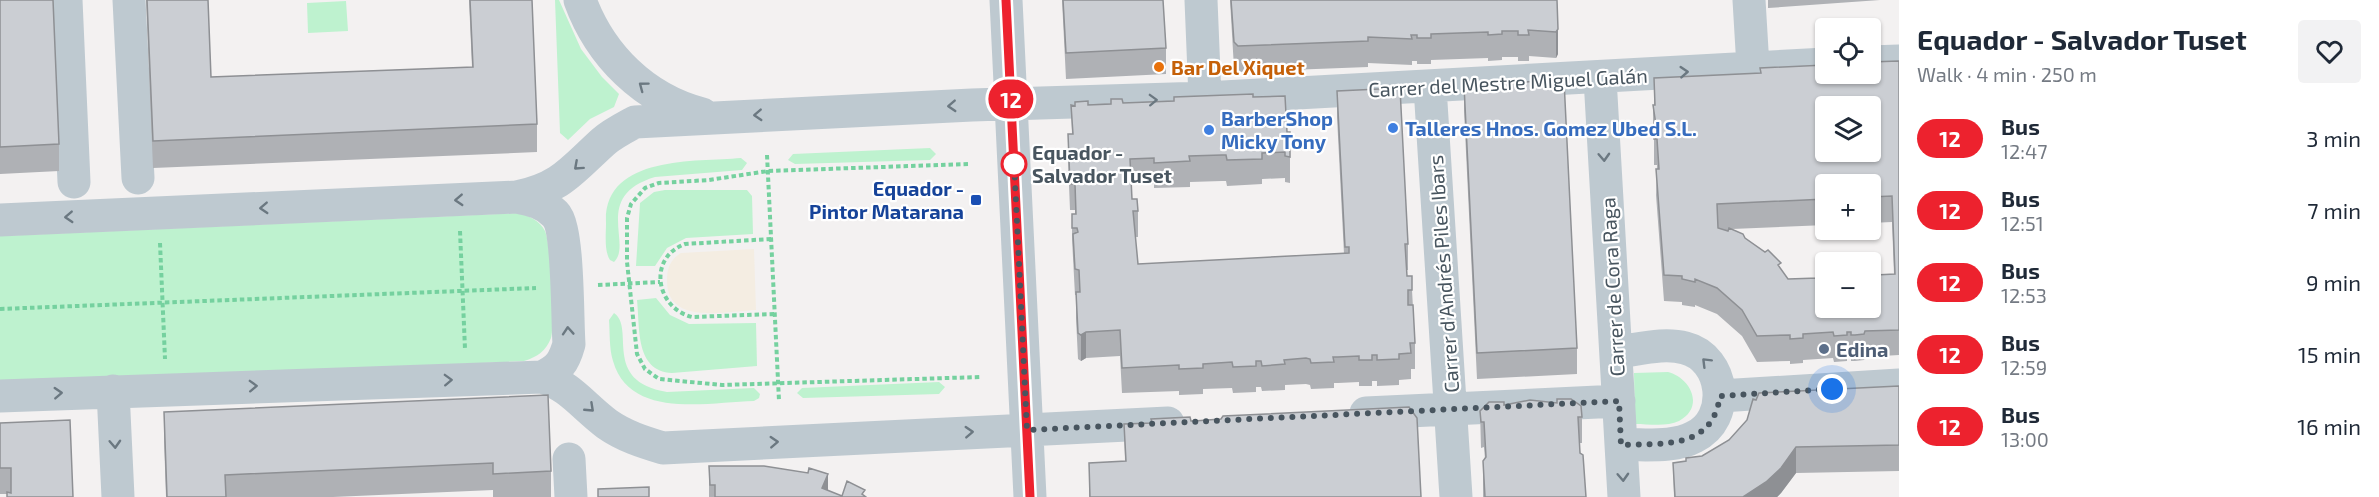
<!DOCTYPE html>
<html lang="en">
<head>
<meta charset="utf-8">
<style>
	:root { --surface:#fff; --page:#f2f2f3; --text:#1f2937; --muted:#747a83 }
	body { margin:0; font-family:"Exo 2",sans-serif; background:var(--page); color:var(--text); height:100vh; display:flex; flex-direction:column; font-size:22px; white-space:nowrap }
	* { box-sizing:border-box; margin:0 }
	p { font-size:20px; color:var(--muted) }
	.icon { flex:none; width:33px; height:33px; fill:none; stroke:currentColor; stroke-width:2; stroke-linecap:round; stroke-linejoin:round }
	.map { position:relative; flex:1; overflow:hidden }
	.side { display:flex; flex-direction:column; background:var(--surface); width:480px }
	.side>* { flex:none }
	.badge { padding:0 12px; border-radius:20px; font-size:21px; line-height:39px }
	.tools { position:absolute; left:1815px; top:18px; display:grid; gap:12px }
	.tools a { display:grid; place-items:center; width:66px; height:66px; border-radius:6px; background:var(--surface); box-shadow:0 2px 4px #0004; font-size:30px }
	.you { position:absolute; width:30px; height:30px; margin:-15px; border:4px solid #fff; border-radius:50%; background:#1a73e8; box-shadow:0 0 0 9px #1a73e833 }
	.map>.badge { position:absolute; translate:-50% -50%; box-shadow:0 0 0 3px #fff }
	.round { display:grid; place-items:center; flex:none; width:63px; height:63px; border-radius:6px; background:var(--page) }
	.summary { display:flex; align-items:center; justify-content:space-between; height:102px; padding:0 18px }
	h1 { font-size:28px; font-weight:700; line-height:45px }
	ul { padding:0; list-style:none }
	li { display:flex; align-items:center; gap:18px; height:72px; padding:0 18px }
	li div { flex:1 }
	li b { display:block; font-size:22px }
	li em { font-style:normal }
	li .badge { min-width:66px; font-weight:700; text-align:center }
	main { display:flex; flex:1; min-height:0 }
	.map>svg:first-child { display:block }
</style>
</head>
<body>
<main>
<div class="map">
<svg width="1899" height="497" viewBox="0 0 1899 497">
	<rect width="100%" height="100%" fill="#f3f1f1"/>
	<!-- green -->
	<path fill="#bef2cf" d="M 555,0 L 559,0 L 581,49 L 602,77 L 619,94 L 614,107 L 590,119 L 568,140 L 560,133 Z
		M 346,1 L 348,31 L 308,33 L 307,3 Z
		M 930,148 L 936,154 L 930,160 L 795,164 L 788,160 L 793,154 Z
		M 741,158 L 747,163 L 742,170 L 655,177 C 592,196 633,244 614,262 L 610,260 C 604,251 606,235 606,223 C 603,155 695,162 741,158 Z
		M 665,190 L 747,190 L 752,196 L 753,234 L 686,238 L 667,248 L 655,266 L 636,266 L 640,203 L 654,192 Z
		M 519,213 C 530,216 540,221 545,231 C 551,244 555,324 551,338 C 546,351 537,357 524,361 L 0,385 L 0,236 Z
		M 656,298 L 670,315 L 689,324 L 756,323 L 757,366 L 672,373 C 635,371 640,328 637,300 Z
		M 614,313 C 636,328 601,381 667,392 L 754,388 L 760,394 L 759,398 L 754,401 C 708,402 630,420 613,361 C 609,348 610,333 609,320 Z
		M 1668,372 C 1691,378 1705,407 1679,421 C 1667,427 1649,424 1635,424 L 1634,373 Z
		M 939,382 L 945,387 L 939,394 L 803,398 L 797,393 L 802,388 Z"/>
	<!-- sand -->
	<path fill="#f4ede2" d="M 754,249 L 756,310 C 727,311 667,326 667,281 C 667,268 670,260 681,253 Z"/>
	<g fill="none" stroke-linecap="round" stroke-linejoin="round">
		<!-- path -->
		<path stroke="#75d19f" stroke-width="4" stroke-dasharray="4.5 3" stroke-linecap="butt" d="M 767,155 L 779,401
			M 968,164 L 768,171 L 709,180 L 659,183 L 645,188 L 631,204 L 627,218 L 627,262 L 637,354 L 645,369 L 659,379 L 722,385 L 980,377
			M 460,231 L 465,349
			M 771,239 L 685,244 C 647,258 656,308 692,317 L 774,314
			M 160,243 L 165,359
			M 598,285 L 660,282
			M 0,309 L 536,288"/>
		<!-- minor -->
		<path stroke="#bec9d0" stroke-width="33" d="M 66,0 L 74,182
			M 129,0 L 138,178
			M 580,0 C 600,55 644,99 702,114
			M 1006,0 L 1030,497
			M 1201,0 L 1205,98
			M 1749,0 L 1753,67
			M 1870,62 L 1899,61
			M 1600,78 L 1624,497
			M 1430,87 L 1456,497
			M 517,197 C 532,200 544,203 555,214 C 569,228 567,319 569,344 C 564,362 559,369 542,377
			M 0,220 L 517,197 C 561,188 572,170 603,142 C 612,134 624,128 635,122 L 972,105 L 1205,98 L 1826,64
			M 1616,352 C 1637,350 1663,342 1685,348 C 1725,358 1732,419 1694,437 C 1674,448 1644,444 1621,445
			M 113,391 L 118,497
			M 0,396 L 542,377 C 570,386 584,407 607,424 C 624,436 643,442 663,448 L 1168,423
			M 1720,396 L 1899,385
			M 1366,413 L 1619,401
			M 569,459 L 571,497"/>
	</g>
	<!-- wall -->
	<path fill="#afb1b5" fill-rule="evenodd" d="M 0,0 L 59,144 L 59,171 L 0,174 Z
		M 146,0 L 208,0 L 211,77 L 472,67 L 469,0 L 532,0 L 537,124 L 537,152 L 153,168 Z
		M 1062,0 L 1163,0 L 1166,48 L 1166,74 L 1066,79 Z
		M 1230,0 L 1557,0 L 1558,54 L 1556,58 L 1529,56 L 1529,61 L 1518,61 L 1518,57 L 1502,57 L 1502,60 L 1488,61 L 1488,58 L 1431,60 L 1431,64 L 1417,64 L 1417,61 L 1412,61 L 1412,65 L 1368,63 L 1368,67 L 1238,72 L 1234,68 Z
		M 1768,0 L 1880,0 L 1768,8 Z
		M 1899,61 L 1899,355 L 1865,357 L 1864,360 L 1855,361 L 1851,361 L 1851,358 L 1847,358 L 1847,361 L 1834,362 L 1833,358 L 1803,360 L 1803,363 L 1790,364 L 1790,361 L 1757,362 L 1742,336 L 1717,314 L 1695,305 L 1695,307 L 1682,305 L 1682,302 L 1664,301 L 1656,195 L 1657,165 L 1654,165 L 1654,138 L 1653,131 L 1653,105 L 1654,105 L 1654,78 L 1826,74 ZM 1826,184 L 1870,184 L 1870,223 L 1892,222 L 1894,274 L 1826,308 L 1788,279 L 1781,270 L 1745,238 L 1732,229 L 1826,225 Z
		M 1464,85 L 1577,348 L 1577,374 L 1477,379 L 1464,111 Z
		M 1337,91 L 1408,244 L 1408,270 L 1406,270 L 1407,276 L 1412,290 L 1415,343 L 1415,369 L 1411,369 L 1411,379 L 1399,380 L 1399,385 L 1377,386 L 1377,381 L 1372,381 L 1372,386 L 1359,386 L 1359,382 L 1338,383 L 1334,383 L 1334,388 L 1311,389 L 1310,385 L 1306,384 L 1285,385 L 1285,390 L 1262,391 L 1261,387 L 1256,387 L 1256,392 L 1233,393 L 1232,388 L 1203,389 L 1203,394 L 1179,395 L 1179,391 L 1122,393 L 1120,356 L 1086,358 L 1081,361 L 1078,359 L 1076,318 L 1076,295 L 1075,295 L 1072,239 L 1072,214 L 1075,214 L 1075,210 L 1070,210 L 1068,160 L 1068,134 L 1072,134 L 1071,105 L 1253,97 L 1287,132 L 1290,132 L 1290,183 L 1285,182 L 1285,178 L 1262,179 L 1262,184 L 1227,186 L 1226,181 L 1222,181 L 1190,182 L 1190,187 L 1154,188 L 1154,184 L 1132,185 L 1132,199 L 1138,211 L 1138,237 L 1135,237 L 1138,264 L 1344,254 L 1337,117 Z
		M 1899,386 L 1899,471 L 1796,473 L 1781,493 L 1777,497 L 1674,497 L 1673,463 L 1686,461 L 1702,456 L 1729,440 L 1747,420 L 1756,400 Z
		M 1504,405 L 1582,417 L 1582,443 L 1579,443 L 1586,497 L 1483,497 L 1483,461 L 1485,459 L 1484,447 L 1481,448 L 1480,411 Z
		M 164,412 L 551,471 L 551,497 L 493,497 L 493,490 L 333,497 L 166,497 L 164,439 Z
		M 1151,419 L 1191,421 L 1421,497 L 1089,497 L 1089,463 L 1125,461 L 1124,424 L 1151,423 Z
		M 0,423 L 73,497 L 7,494 L 0,494 L 0,497 Z
		M 709,466 L 828,491 L 842,496 L 865,496 L 866,497 L 709,497 Z"/>
	<!-- shaded-wall -->
	<path fill="#8e9094" d="M 1558,29 L 1558,54 L 1556,58 L 1556,32 Z
		M 1086,332 L 1086,358 L 1081,361 L 1081,335 Z
		M 1796,447 L 1796,473 L 1781,493 L 1777,497 L 1743,497 Z
		M 828,474 L 828,497 L 822,488 Z"/>
	<!-- building -->
	<path fill="#cbced3" stroke="#8e9094" stroke-width="1.5" fill-rule="evenodd" d="M 0,0 L 53,0 L 59,144 L 0,147 Z
		M 147,0 L 208,0 L 211,77 L 473,67 L 470,0 L 532,0 L 537,124 L 153,141 Z
		M 1063,0 L 1163,0 L 1166,48 L 1066,53 Z
		M 1231,0 L 1557,0 L 1558,29 L 1556,32 L 1528,30 L 1529,35 L 1518,35 L 1518,31 L 1502,31 L 1502,34 L 1488,35 L 1488,32 L 1431,34 L 1431,38 L 1417,38 L 1417,35 L 1411,35 L 1412,39 L 1368,37 L 1368,41 L 1238,46 L 1234,42 Z
		M 1899,61 L 1899,330 L 1865,331 L 1864,334 L 1855,335 L 1851,335 L 1851,332 L 1847,332 L 1847,335 L 1834,336 L 1833,332 L 1803,334 L 1803,338 L 1790,339 L 1790,335 L 1757,336 L 1742,310 L 1717,288 L 1695,279 L 1695,282 L 1682,279 L 1682,276 L 1664,275 L 1656,169 L 1659,169 L 1657,139 L 1654,139 L 1654,125 L 1656,125 L 1653,105 L 1655,105 L 1654,78 L 1761,73 L 1760,68 L 1825,65 L 1826,74 L 1870,74 L 1870,62 ZM 1826,106 L 1870,106 L 1870,152 L 1826,152 ZM 1826,184 L 1870,184 L 1870,197 L 1892,196 L 1895,274 L 1875,275 L 1874,272 L 1870,272 L 1870,308 L 1826,308 L 1826,274 L 1818,274 L 1818,278 L 1788,279 L 1778,265 L 1781,263 L 1768,250 L 1765,252 L 1745,238 L 1743,234 L 1729,228 L 1728,231 L 1718,228 L 1717,204 L 1826,199 Z
		M 1564,80 L 1577,348 L 1477,353 L 1464,85 Z
		M 1400,88 L 1408,244 L 1405,244 L 1407,276 L 1412,276 L 1412,290 L 1408,290 L 1408,305 L 1413,305 L 1415,343 L 1410,343 L 1411,353 L 1399,354 L 1399,359 L 1377,360 L 1377,355 L 1372,355 L 1372,360 L 1359,360 L 1359,356 L 1338,357 L 1333,357 L 1334,362 L 1311,363 L 1310,359 L 1306,358 L 1284,360 L 1285,364 L 1262,366 L 1261,361 L 1256,361 L 1256,366 L 1233,367 L 1232,362 L 1203,364 L 1203,368 L 1179,369 L 1179,365 L 1122,368 L 1120,330 L 1086,332 L 1081,335 L 1078,333 L 1076,292 L 1080,292 L 1079,270 L 1075,269 L 1073,234 L 1078,232 L 1077,228 L 1072,228 L 1072,214 L 1076,214 L 1075,184 L 1070,184 L 1068,134 L 1073,134 L 1071,105 L 1075,106 L 1075,102 L 1088,101 L 1088,105 L 1111,104 L 1111,99 L 1122,99 L 1123,103 L 1174,101 L 1174,97 L 1253,94 L 1253,97 L 1285,96 L 1287,132 L 1290,132 L 1290,157 L 1285,156 L 1285,152 L 1262,153 L 1262,159 L 1227,160 L 1226,155 L 1222,155 L 1189,156 L 1190,161 L 1154,163 L 1154,158 L 1130,159 L 1132,199 L 1137,199 L 1138,211 L 1133,211 L 1138,264 L 1349,253 L 1349,247 L 1345,247 L 1337,91 Z
		M 1899,386 L 1899,445 L 1796,447 L 1781,468 L 1766,482 L 1743,497 L 1675,497 L 1673,463 L 1686,461 L 1686,458 L 1702,456 L 1729,440 L 1747,420 L 1753,399 L 1756,400 L 1759,393 Z
		M 548,395 L 551,471 L 493,474 L 493,463 L 225,475 L 226,497 L 167,497 L 164,412 Z
		M 1557,399 L 1571,399 L 1581,406 L 1582,417 L 1578,417 L 1580,453 L 1583,455 L 1586,497 L 1485,497 L 1483,461 L 1486,457 L 1484,422 L 1481,422 L 1480,411 L 1489,402 L 1504,402 L 1504,405 L 1530,400 L 1557,403 Z
		M 1409,407 L 1417,418 L 1421,497 L 1090,497 L 1089,463 L 1126,461 L 1124,424 L 1152,423 L 1151,419 L 1190,417 L 1191,421 L 1194,421 L 1221,419 L 1223,416 Z
		M 70,420 L 73,497 L 7,497 L 7,492 L 11,493 L 11,468 L 0,468 L 0,423 Z
		M 709,466 L 764,466 L 808,473 L 809,468 L 828,474 L 822,488 L 842,496 L 847,481 L 865,490 L 862,494 L 866,497 L 715,497 L 715,485 L 710,485 Z
		M 649,487 L 649,497 L 598,497 L 598,489 Z"/>
	<!-- one-way arrows -->
	<defs><path id="oneway-chevron" d="M-2-3.5L2.5 0L-2 3.5" fill="none" stroke-width="1.6" stroke-linecap="round" stroke-linejoin="round" transform="scale(1.5)"/></defs>
	<g stroke="#6b7881">
		<use href="#oneway-chevron" transform="translate(1684 72) rotate(-4)"/>
		<use href="#oneway-chevron" transform="translate(643 86) rotate(-143)"/>
		<use href="#oneway-chevron" transform="translate(1153 100) rotate(-2)"/>
		<use href="#oneway-chevron" transform="translate(952 106) rotate(177)"/>
		<use href="#oneway-chevron" transform="translate(758 115) rotate(177)"/>
		<use href="#oneway-chevron" transform="translate(1604 157) rotate(87)"/>
		<use href="#oneway-chevron" transform="translate(578 166) rotate(138)"/>
		<use href="#oneway-chevron" transform="translate(459 200) rotate(177)"/>
		<use href="#oneway-chevron" transform="translate(264 208) rotate(177)"/>
		<use href="#oneway-chevron" transform="translate(69 217) rotate(177)"/>
		<use href="#oneway-chevron" transform="translate(568 331) rotate(-94)"/>
		<use href="#oneway-chevron" transform="translate(1706 362) rotate(-135)"/>
		<use href="#oneway-chevron" transform="translate(448 380) rotate(-2)"/>
		<use href="#oneway-chevron" transform="translate(253 386) rotate(-2)"/>
		<use href="#oneway-chevron" transform="translate(58 393) rotate(-3)"/>
		<use href="#oneway-chevron" transform="translate(590 408) rotate(43)"/>
		<use href="#oneway-chevron" transform="translate(969 432) rotate(-3)"/>
		<use href="#oneway-chevron" transform="translate(774 442) rotate(-3)"/>
		<use href="#oneway-chevron" transform="translate(115 444) rotate(87)"/>
		<use href="#oneway-chevron" transform="translate(1623 477) rotate(87)"/>
	</g>
	<g fill="none" stroke-linecap="round" stroke-linejoin="round">
		<!-- line casing -->
		<g stroke="#fff" stroke-width="14">
			<path id="line" d="M 1006,0 L 1030,497"/>
		</g>
		<!-- line -->
		<use href="#line" stroke="#ed222e" stroke-width="9"/>
		<!-- walk -->
		<path stroke="#48555f" stroke-width="6" stroke-dasharray="0 10.8" d="M 1014,164 L 1014,160 L 1027,430 L 1619,401 L 1621,445 C 1664,443 1712,450 1720,396 L 1832,389"/>
	</g>
	<!-- markers -->
	<circle fill="#e8710a" stroke="#fff" stroke-width="2" cx="1159" cy="67" r="6"/>
	<g fill="#3f7fe0" stroke="#fff" stroke-width="2">
		<circle cx="1393" cy="128" r="6"/>
		<circle cx="1209" cy="130" r="6"/>
	</g>
	<circle fill="#fff" stroke="#ed222e" stroke-width="3" cx="1014" cy="164" r="12"/>
	<rect fill="#1a4fb4" stroke="#fff" stroke-width="2" x="970" y="194" width="12" height="12" rx="3"/>
	<circle fill="#5c6f8a" stroke="#fff" stroke-width="2" cx="1824" cy="349" r="6"/>
	<g text-anchor="middle" dominant-baseline="central" stroke-width="4.5" stroke-linejoin="round" paint-order="stroke">
		<!-- food labels -->
		<g font-size="20" font-weight="bold" fill="#c56008" stroke="#fff" text-anchor="start">
			<text x="1171" y="67">Bar Del Xiquet</text>
		</g>
		<!-- street labels -->
		<g font-size="20" fill="#48555f" stroke="#fff">
			<text transform="translate(1508 82) rotate(-3)">Carrer del Mestre Miguel Galán</text>
			<text transform="translate(1443 274) rotate(-94)">Carrer d'Andrés Piles Ibars</text>
			<text transform="translate(1612 287) rotate(-93)">Carrer de Cora Raga</text>
		</g>
		<!-- shop labels -->
		<g font-size="20" font-weight="bold" fill="#366cbe" stroke="#fff" text-anchor="start">
			<text x="1221" y="118">BarberShop<tspan x="1221" dy="23">Micky Tony</tspan></text>
			<text x="1405" y="128">Talleres Hnos. Gomez Ubed S.L.</text>
		</g>
		<!-- stop labels -->
		<g font-size="20" font-weight="bold" fill="#48555f" stroke="#fff" text-anchor="start">
			<text x="1032" y="152">Equador -<tspan x="1032" dy="23">Salvador Tuset</tspan></text>
		</g>
		<!-- transit labels -->
		<g font-size="20" font-weight="bold" fill="#164399" stroke="#fff" text-anchor="end">
			<text x="964" y="188">Equador -<tspan x="964" dy="23">Pintor Matarana</tspan></text>
		</g>
		<!-- service labels -->
		<g font-size="20" font-weight="bold" fill="#4e5e75" stroke="#fff" text-anchor="start">
			<text x="1836" y="349">Edina</text>
		</g>
	</g>
</svg>
<div class="tools">
<a><svg class="icon" aria-label="locate" viewBox="0 0 24 24"><circle cx="12" cy="12" r="6"/><path d="M12 2v4M12 18v4M2 12h4M18 12h4"/></svg></a>
<a><svg class="icon" aria-label="layers" viewBox="0 0 24 24"><path d="M12 4l9 5-9 5-9-5zM3 14l9 5 9-5"/></svg></a>
<a>+</a>
<a>−</a>
</div>
<div class="you" style="left:1832px;top:389px"></div>
<b class="badge" style="left:1011px;top:99px;background:#ed222e;color:#fff">12</b>
</div>
<section class="side">
<div class="summary"><div><h1>Equador - Salvador Tuset</h1><p>Walk · 4 min · 250 m</p></div><a class="round"><svg class="icon" aria-label="heart" viewBox="0 0 24 24"><path d="M12 20l-8-8c-3-5 5-10 8-4 3-6 11-1 8 4z"/></svg></a></div>
<ul>
<li><span class="badge" style="background:#ed222e;color:#fff">12</span><div><b>Bus</b><p>12:47</p></div><em>3 min</em></li>
<li><span class="badge" style="background:#ed222e;color:#fff">12</span><div><b>Bus</b><p>12:51</p></div><em>7 min</em></li>
<li><span class="badge" style="background:#ed222e;color:#fff">12</span><div><b>Bus</b><p>12:53</p></div><em>9 min</em></li>
<li><span class="badge" style="background:#ed222e;color:#fff">12</span><div><b>Bus</b><p>12:59</p></div><em>15 min</em></li>
<li><span class="badge" style="background:#ed222e;color:#fff">12</span><div><b>Bus</b><p>13:00</p></div><em>16 min</em></li>
</ul>
</section>
</main>
</body>
</html>
